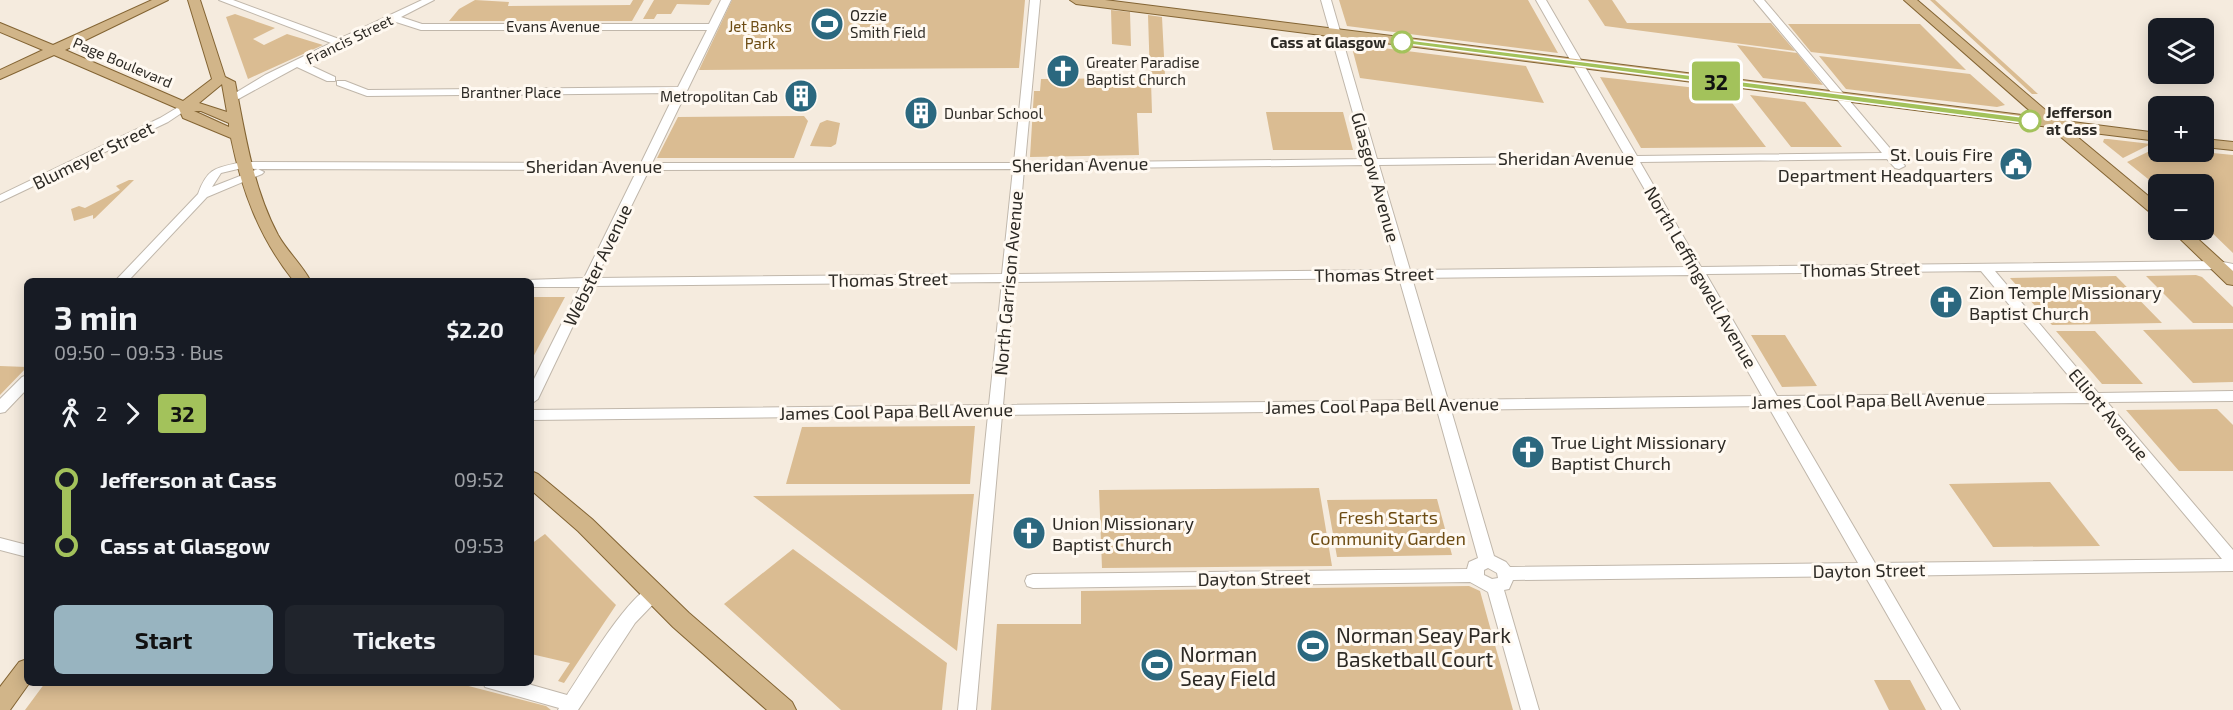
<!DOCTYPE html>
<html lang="en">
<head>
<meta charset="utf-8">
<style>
	:root { --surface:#171b24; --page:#20242c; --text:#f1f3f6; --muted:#9ea1a6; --accent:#98b4c0 }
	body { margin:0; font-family:"Exo 2",sans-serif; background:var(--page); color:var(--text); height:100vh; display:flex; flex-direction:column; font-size:22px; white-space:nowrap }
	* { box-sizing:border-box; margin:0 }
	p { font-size:20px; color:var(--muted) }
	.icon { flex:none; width:33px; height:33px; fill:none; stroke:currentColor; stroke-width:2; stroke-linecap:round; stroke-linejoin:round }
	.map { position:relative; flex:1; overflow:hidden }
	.side { position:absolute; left:24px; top:278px; width:510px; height:408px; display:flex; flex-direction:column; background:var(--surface); border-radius:9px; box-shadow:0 3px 15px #0003 }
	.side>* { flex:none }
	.badge { padding:0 12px; border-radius:4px; font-size:21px; line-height:39px }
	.fabs { position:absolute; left:2148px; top:18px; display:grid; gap:12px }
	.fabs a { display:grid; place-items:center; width:66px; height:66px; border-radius:9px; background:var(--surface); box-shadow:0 3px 15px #0003; font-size:30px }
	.map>.badge { position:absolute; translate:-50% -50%; box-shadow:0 0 0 3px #fff }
	.legs { display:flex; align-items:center; gap:9px; height:66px; padding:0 30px; font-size:20px }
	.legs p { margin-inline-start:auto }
	.headline { display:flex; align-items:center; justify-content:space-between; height:102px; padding:0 30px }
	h1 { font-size:33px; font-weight:700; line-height:45px }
	.cta { display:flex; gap:12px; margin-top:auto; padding:12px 30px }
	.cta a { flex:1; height:69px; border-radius:9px; background:var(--accent); color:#111; font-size:24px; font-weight:700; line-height:69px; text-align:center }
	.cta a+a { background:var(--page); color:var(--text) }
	ul { padding:0 30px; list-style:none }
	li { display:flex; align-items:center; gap:21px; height:66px; font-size:22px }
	li i { display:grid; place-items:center; width:9px; height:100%; margin:0 8px; background:currentColor }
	li i::after { content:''; width:15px; height:15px; margin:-8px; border:4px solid; border-radius:50%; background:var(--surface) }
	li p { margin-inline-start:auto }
	li:first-child i { background:linear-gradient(#0000 50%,currentColor 0) }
	li:last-child i { background:linear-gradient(currentColor 50%,#0000 0) }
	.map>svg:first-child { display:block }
</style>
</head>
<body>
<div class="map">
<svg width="2233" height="710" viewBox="0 0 2233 710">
	<rect width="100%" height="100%" fill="#f5ebde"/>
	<!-- green -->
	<path fill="#dabc92" d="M 475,0 L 509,2 L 508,6 L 630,5 L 633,0 L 644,0 L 632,21 L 449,21 L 459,9 Z
		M 654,0 L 712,0 L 709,5 L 677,4 L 671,14 L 657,14 L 654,19 L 643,19 Z
		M 732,0 L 1025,0 L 1019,68 L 699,70 Z
		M 1339,0 L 1528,0 L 1558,53 L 1347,26 Z
		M 1588,0 L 1612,0 L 1627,23 L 1771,23 L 1795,51 L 1605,26 Z
		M 1930,0 L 1935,0 L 2038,94 L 2032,94 Z
		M 1111,10 L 1130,12 L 1131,46 L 1112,44 Z
		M 235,14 L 275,28 L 253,39 L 264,45 L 287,34 L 323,45 L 248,79 L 226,17 Z
		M 1148,15 L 1162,17 L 1165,76 L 1158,76 L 1158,81 L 1151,81 L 1152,113 L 1137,113 L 1139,155 L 1030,157 L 1034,91 L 1040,91 L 1041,79 L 1150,78 Z
		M 1788,24 L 1920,24 L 1966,70 L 1811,52 Z
		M 1351,44 L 1526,66 L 1544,103 L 1360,78 Z
		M 1737,45 L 1797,53 L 1823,85 L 1763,78 Z
		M 1819,56 L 1970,74 L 2005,105 L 1997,107 L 1846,89 Z
		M 1600,77 L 1723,91 L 1766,147 L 1641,148 Z
		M 1750,95 L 1805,102 L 1842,147 L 1791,147 Z
		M 1266,112 L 1343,112 L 1353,150 L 1273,150 Z
		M 804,116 L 808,121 L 794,158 L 657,158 L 678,117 Z
		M 827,120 L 840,123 L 836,144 L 831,147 L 810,146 L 820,123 Z
		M 2104,139 L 2108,139 L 2151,144 L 2123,158 L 2103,142 Z
		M 2158,147 L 2158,152 L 2203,152 L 2233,155 L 2233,253 L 2204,225 L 2204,184 L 2158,184 L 2158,187 L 2127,162 Z
		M 129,180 L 134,180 L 95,218 L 93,219 L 93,215 L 74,221 L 71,209 L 79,206 L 85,208 L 120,190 L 116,186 Z
		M 2196,275 L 2202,277 L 2233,307 L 2233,323 L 2193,323 L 2146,276 Z
		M 2116,276 L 2162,323 L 2052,325 L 2010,278 Z
		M 531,297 L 565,297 L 531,361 Z
		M 2233,329 L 2233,382 L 2193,383 L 2143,330 Z
		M 2056,331 L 2095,331 L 2143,384 L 2102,384 Z
		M 1751,335 L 1785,335 L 1817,386 L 1782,387 Z
		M 0,366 L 27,367 L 0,395 Z
		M 2217,409 L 2233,425 L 2233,471 L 2179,471 L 2126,410 Z
		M 975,426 L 970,484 L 786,484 L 802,427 Z
		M 2050,482 L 2100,546 L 1993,547 L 1949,484 Z
		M 1319,488 L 1332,566 L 1102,568 L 1099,490 Z
		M 974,494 L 957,651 L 753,496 Z
		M 1437,499 L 1452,555 L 1337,557 L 1327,500 Z
		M 545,534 L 616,605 L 564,683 L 558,681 L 570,663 L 531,654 L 531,544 Z
		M 793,549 L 947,663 L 942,710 L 841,710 L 724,604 Z
		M 1469,586 L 1480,591 L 1513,710 L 991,710 L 997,624 L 1081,624 L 1081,591 Z
		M 1874,680 L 1910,680 L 1926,710 L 1889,710 Z
		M 45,683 L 457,683 L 546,706 L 551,710 L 25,710 Z"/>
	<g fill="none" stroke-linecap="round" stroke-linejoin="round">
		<!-- minor casing -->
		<g stroke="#c0b7ab" stroke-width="2">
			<path id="minor" d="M 219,0 L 233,0 L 339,39 L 422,0 L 434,0 L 401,17 L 422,24 L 709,24 L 721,0 L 731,0 L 652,163 L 1014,163 L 1030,0 L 1040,0 L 1025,163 L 1366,159 L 1321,0 L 1331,0 L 1377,159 L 1625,156 L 1536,0 L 1546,0 L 1637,156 L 1882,153 L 1754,0 L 1764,0 L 1905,166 L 1899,169 L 1895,168 L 1887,159 L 1640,162 L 1701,267 L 2218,261 L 2233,264 L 2233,272 L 2218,269 L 1995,271 L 2098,393 L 2233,391 L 2233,401 L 2107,402 L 2233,550 L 2233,571 L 1882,576 L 1960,710 L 1942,710 L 1865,576 L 1513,580 L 1509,589 L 1504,590 L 1539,710 L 1521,710 L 1488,592 L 1470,582 L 1033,588 L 1027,586 L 1025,581 L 1027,576 L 1033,574 L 1467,569 L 1469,562 L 1478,558 L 1437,410 L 1002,415 L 976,710 L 958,710 L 988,415 L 531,420 L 531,410 L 989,405 L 1002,282 L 592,286 L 538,399 L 531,404 L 531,385 L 580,287 L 531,287 L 531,280 L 526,280 L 584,278 L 637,170 L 258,169 L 264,172 L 262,174 L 207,197 L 129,280 L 116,280 L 198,194 C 208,167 216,168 242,162 L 641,163 L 675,93 L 367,96 L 337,85 L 337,81 L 345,81 L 368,90 L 678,87 L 707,30 L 421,30 L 393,21 L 305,63 L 335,77 L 335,81 L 327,81 L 297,67 L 231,103 L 226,100 L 227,98 L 265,75 L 331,43 ZM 1629,162 L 1689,267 L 1410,270 L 1379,165 ZM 1368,165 L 1397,270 L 1015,274 L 1024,169 ZM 242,168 L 258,169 L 212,187 L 221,173 ZM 1013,169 L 1002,274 L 596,278 L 649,170 ZM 1981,271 L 2083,393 L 1777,396 L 1706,274 ZM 1693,275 L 1762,396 L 1448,400 L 1412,278 ZM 1399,278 L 1434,400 L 1003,405 L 1014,282 ZM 2091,403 L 2222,559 L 1875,563 L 1783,406 ZM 1768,406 L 1858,563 L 1510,567 L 1506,562 L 1494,556 L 1451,410 ZM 1488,568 L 1497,573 L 1498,578 L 1492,579 L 1484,575 L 1484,570 Z
				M 185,103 L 189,104 L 189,108 L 168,122 L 0,202 L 0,195 L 160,118 Z
				M 27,375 L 27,389 L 5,412 L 0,413 L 0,399 L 22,377 Z
				M 0,538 L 27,545 L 27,557 L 0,550 Z
				M 654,585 L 660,587 L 662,592 L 660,597 L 635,623 L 578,710 L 558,710 L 559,708 L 485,687 L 483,682 L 521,682 L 567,695 C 584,670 628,594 654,585 Z"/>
		</g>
		<!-- major casing -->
		<g stroke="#836433" stroke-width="2">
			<path id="major" d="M 152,0 L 168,0 L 65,50 L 183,101 L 212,79 L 188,0 L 200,0 L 225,77 L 235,82 C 245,134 253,188 278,235 C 287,251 302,265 310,280 L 293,280 C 259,237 242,191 231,138 L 183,118 L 179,109 L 54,55 L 0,79 L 0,70 L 43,50 L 0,32 L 0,23 L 53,45 ZM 222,84 L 227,112 L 199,103 ZM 194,111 L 201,111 L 229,123 L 229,127 Z
				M 1070,0 L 1105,0 L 2037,117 L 1904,0 L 1917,0 L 2057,120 L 2158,133 L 2158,141 L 2069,130 L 2158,204 L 2158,216 L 2152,214 L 2049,127 L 1076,4 Z
				M 2204,139 L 2233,142 L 2233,150 L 2204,147 Z
				M 2171,230 L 2188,230 L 2233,271 L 2233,285 L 2227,284 Z
				M 531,471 L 538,474 L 592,519 L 689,613 L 792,702 L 796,710 L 767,710 L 673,627 L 578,531 L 531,490 Z
				M 27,659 L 27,682 L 30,682 L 10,710 L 0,710 L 0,687 L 19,662 Z"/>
		</g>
		<!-- minor -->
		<use href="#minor" fill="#fff" fill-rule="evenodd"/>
		<!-- major -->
		<use href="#major" fill="#d1b589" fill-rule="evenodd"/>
	</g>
	<!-- line-1 -->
	<path fill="#a3c25b" stroke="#fff" stroke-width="1.5" d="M 1402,39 L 2030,118 L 2035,121 L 2030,124 L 1399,43 Z"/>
	<!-- icons -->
	<defs>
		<g id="stadium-disc" transform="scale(1.725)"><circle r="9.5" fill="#2b687f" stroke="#fff9f1"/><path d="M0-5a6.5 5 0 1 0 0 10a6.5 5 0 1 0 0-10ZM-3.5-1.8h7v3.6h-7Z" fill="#fff"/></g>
		<g id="church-disc" transform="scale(1.725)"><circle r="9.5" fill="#2b687f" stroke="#fff9f1"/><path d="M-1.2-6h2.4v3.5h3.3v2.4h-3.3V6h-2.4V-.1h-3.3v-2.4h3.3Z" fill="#fff"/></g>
		<g id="building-disc" transform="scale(1.725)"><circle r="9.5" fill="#2b687f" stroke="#fff9f1"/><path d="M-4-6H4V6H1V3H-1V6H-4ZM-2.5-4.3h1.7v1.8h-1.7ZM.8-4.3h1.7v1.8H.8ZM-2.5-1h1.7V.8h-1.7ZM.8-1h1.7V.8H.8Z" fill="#fff"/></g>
		<g id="civic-disc" transform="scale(1.725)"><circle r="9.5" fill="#2b687f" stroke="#fff9f1"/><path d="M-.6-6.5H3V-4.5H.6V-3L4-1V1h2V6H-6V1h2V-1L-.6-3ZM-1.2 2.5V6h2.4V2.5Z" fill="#fff"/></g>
	</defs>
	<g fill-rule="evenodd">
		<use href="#stadium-disc" x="827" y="24"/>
		<use href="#church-disc" x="1063" y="71"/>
		<use href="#building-disc" x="801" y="96"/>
		<use href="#building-disc" x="921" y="113"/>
		<use href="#civic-disc" x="2016" y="164"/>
		<use href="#church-disc" x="1946" y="302"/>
		<use href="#church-disc" x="1528" y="452"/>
		<use href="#church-disc" x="1029" y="533"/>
		<use href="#stadium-disc" x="1313" y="646"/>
		<use href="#stadium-disc" x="1157" y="665"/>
	</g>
	<!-- markers -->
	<g fill="#fff" stroke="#a3c25b" stroke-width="3">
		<circle cx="1402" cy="42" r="10"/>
		<circle cx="2030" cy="121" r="10"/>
	</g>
	<g text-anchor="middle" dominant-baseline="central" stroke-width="6" stroke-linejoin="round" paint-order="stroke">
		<!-- far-poi labels -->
		<g font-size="15" fill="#2d2a25" stroke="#fff9f1" text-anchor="start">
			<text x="850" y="15">Ozzie<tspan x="850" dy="17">Smith Field</tspan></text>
			<text x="1086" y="62">Greater Paradise<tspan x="1086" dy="17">Baptist Church</tspan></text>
			<text x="778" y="96" text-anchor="end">Metropolitan Cab</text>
			<text x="944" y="113">Dunbar School</text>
		</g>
		<!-- far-street labels -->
		<g font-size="15" fill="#2d2a25" stroke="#fff9f1">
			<text x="553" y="26">Evans Avenue</text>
			<text transform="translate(349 39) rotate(-26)">Francis Street</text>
			<text transform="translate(123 62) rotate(23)">Page Boulevard</text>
			<text x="511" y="92">Brantner Place</text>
		</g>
		<!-- far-park labels -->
		<g font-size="15" fill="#6d4c13" stroke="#fff9f1">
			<text x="760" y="26">Jet Banks<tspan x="760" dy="17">Park</tspan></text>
		</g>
		<!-- far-stop labels -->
		<g font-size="15" font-weight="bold" fill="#2d2a25" stroke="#fff9f1" text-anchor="end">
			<text x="1386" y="42">Cass at Glasgow</text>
			<text x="2046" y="112" text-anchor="start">Jefferson<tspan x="2046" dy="17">at Cass</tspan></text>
		</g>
		<!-- poi labels -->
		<g font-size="18" fill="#2d2a25" stroke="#fff9f1" text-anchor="start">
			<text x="1993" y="154" text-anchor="end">St. Louis Fire<tspan x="1993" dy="21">Department Headquarters</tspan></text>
			<text x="1969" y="292">Zion Temple Missionary<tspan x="1969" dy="21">Baptist Church</tspan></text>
			<text x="1551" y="442">True Light Missionary<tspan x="1551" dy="21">Baptist Church</tspan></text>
			<text x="1052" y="523">Union Missionary<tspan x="1052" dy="21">Baptist Church</tspan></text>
		</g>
		<!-- street labels -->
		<g font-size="18" fill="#2d2a25" stroke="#fff9f1">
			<text transform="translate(93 155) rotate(-26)">Blumeyer Street</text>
			<text x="1566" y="158">Sheridan Avenue</text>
			<text transform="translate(1080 164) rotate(-1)">Sheridan Avenue</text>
			<text x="594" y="166">Sheridan Avenue</text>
			<text transform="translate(1376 177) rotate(74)">Glasgow Avenue</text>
			<text transform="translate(597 265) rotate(-64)">Webster Avenue</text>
			<text transform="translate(1860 269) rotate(-1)">Thomas Street</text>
			<text transform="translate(1374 274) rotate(-1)">Thomas Street</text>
			<text transform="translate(1701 277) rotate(60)">North Leffingwell Avenue</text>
			<text transform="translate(888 279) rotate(-1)">Thomas Street</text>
			<text transform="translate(1008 283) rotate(-85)">North Garrison Avenue</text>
			<text transform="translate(1868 400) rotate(-1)">James Cool Papa Bell Avenue</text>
			<text transform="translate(1382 405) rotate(-1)">James Cool Papa Bell Avenue</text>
			<text transform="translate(896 411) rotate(-1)">James Cool Papa Bell Avenue</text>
			<text transform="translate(2109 414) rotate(50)">Elliott Avenue</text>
			<text transform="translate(1869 570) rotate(-1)">Dayton Street</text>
			<text transform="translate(1254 578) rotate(-1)">Dayton Street</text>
		</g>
		<!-- park labels -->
		<g font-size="18" fill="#6d4c13" stroke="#fff9f1">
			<text x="1388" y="517">Fresh Starts<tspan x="1388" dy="21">Community Garden</tspan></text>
		</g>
		<!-- near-poi labels -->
		<g font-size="21" fill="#2d2a25" stroke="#fff9f1" text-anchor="start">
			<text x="1336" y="634">Norman Seay Park<tspan x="1336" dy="24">Basketball Court</tspan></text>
			<text x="1180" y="653">Norman<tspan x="1180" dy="24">Seay Field</tspan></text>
		</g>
	</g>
</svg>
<div class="fabs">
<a><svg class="icon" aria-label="layers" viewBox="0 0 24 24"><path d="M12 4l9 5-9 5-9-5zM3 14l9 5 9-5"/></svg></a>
<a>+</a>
<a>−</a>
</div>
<b class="badge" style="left:1716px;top:81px;background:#a3c25b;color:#111">32</b>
<section class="side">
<div class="headline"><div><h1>3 min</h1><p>09:50 – 09:53 · Bus</p></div><b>$2.20</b></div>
<div class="legs"><svg class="icon" aria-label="walk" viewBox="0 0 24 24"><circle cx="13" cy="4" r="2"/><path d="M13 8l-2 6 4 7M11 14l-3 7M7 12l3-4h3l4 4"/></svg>2<svg class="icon" aria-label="forward" viewBox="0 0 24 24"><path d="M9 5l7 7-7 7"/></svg><b class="badge" style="background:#a3c25b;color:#111">32</b></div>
<ul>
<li><i style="color:#a3c25b"></i><b>Jefferson at Cass</b><p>09:52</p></li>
<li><i style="color:#a3c25b"></i><b>Cass at Glasgow</b><p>09:53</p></li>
</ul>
<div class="cta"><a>Start</a><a>Tickets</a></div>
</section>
</div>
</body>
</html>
